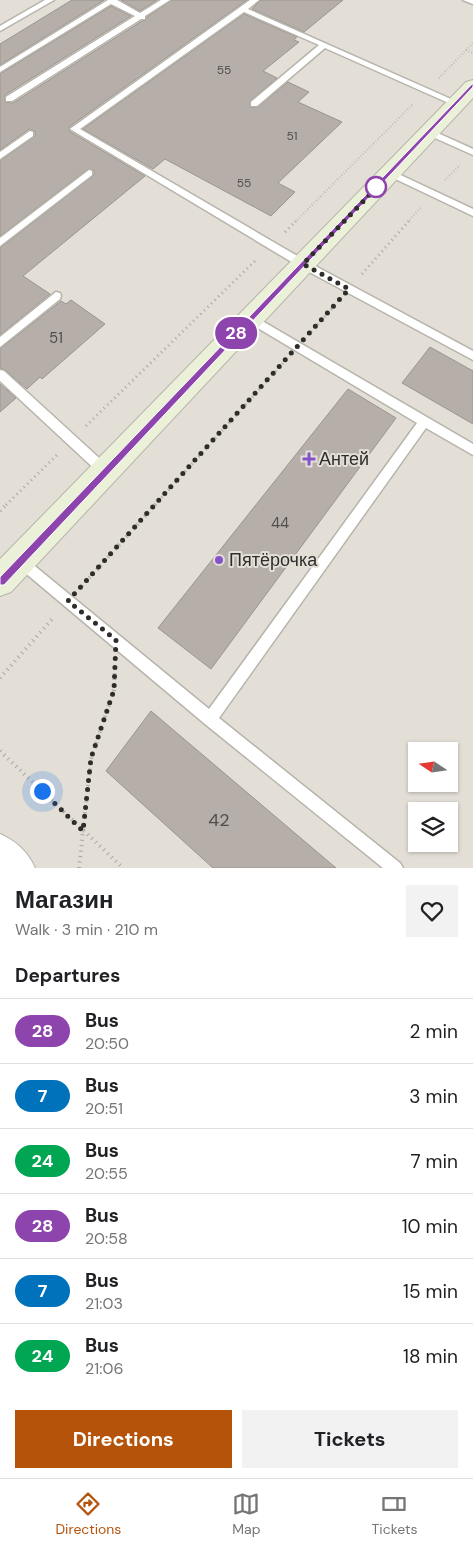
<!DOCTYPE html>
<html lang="en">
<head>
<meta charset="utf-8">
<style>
	:root { --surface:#fff; --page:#f2f2f2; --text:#202124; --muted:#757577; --line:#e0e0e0; --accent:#b45309 }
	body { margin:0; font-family:"DM Sans",sans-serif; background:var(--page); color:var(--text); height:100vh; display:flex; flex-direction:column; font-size:19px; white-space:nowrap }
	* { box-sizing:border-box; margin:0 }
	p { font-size:16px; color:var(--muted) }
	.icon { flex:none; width:28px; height:28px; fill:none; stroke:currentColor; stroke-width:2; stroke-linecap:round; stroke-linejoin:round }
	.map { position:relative; height:868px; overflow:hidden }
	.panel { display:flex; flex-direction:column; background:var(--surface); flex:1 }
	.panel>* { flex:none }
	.badge { padding:0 10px; border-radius:16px; font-size:18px; line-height:32px }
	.needle { width:32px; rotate:283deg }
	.fabs { position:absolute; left:408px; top:742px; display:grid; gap:10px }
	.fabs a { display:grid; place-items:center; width:50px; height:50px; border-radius:0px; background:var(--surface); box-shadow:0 1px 4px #0004; font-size:25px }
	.you { position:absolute; width:25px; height:25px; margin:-12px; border:4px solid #fff; border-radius:50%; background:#1a73e8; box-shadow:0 0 0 8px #1a73e833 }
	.map>.badge { position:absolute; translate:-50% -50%; box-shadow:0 0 0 2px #fff }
	h2 { padding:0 15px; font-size:19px; line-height:45px }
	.round { display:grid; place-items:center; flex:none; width:52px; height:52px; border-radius:0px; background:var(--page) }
	.summary { display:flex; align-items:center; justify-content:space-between; height:85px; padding:0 15px }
	h1 { font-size:24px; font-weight:700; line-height:38px }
	.cta { display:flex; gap:10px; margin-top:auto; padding:10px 15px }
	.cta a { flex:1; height:58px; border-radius:0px; background:var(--accent); color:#fff; font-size:20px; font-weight:700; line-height:58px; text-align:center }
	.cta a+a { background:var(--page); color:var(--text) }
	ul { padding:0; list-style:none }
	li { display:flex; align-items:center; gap:15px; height:65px; padding:0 15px; border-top:1px solid var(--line) }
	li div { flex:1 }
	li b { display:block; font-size:19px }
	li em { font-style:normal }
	li .badge { min-width:55px; font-weight:700; text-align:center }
	.tab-bar { display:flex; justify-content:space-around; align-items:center; height:70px; border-top:1px solid var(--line); background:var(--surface); font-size:14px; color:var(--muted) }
	.tab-bar a { display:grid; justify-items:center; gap:2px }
	.tab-bar .active { color:var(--accent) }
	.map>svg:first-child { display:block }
</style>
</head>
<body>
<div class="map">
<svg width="473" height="868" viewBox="0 0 473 868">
	<rect width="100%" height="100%" fill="#e3dfd7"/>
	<!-- building -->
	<path fill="#b6aea9" stroke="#9b948f" d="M 72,0 L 104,0 L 0,65 L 0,44 Z
		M 121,0 L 157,0 L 140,11 Z
		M 172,0 L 247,0 L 69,127 L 69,131 L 145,176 L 23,276 L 50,294 L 0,335 L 0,248 L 94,175 L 94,170 L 88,169 L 0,236 L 0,161 L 35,136 L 35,131 L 29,129 L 0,150 L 0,74 L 111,6 L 131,16 L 5,95 L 5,102 L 13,103 L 142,21 L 146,20 L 147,17 Z
		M 261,0 L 343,0 L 304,32 L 252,9 Z
		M 244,14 L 297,37 L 294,40 L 299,42 L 263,71 L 277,78 L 250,101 L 250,107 L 258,107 L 288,82 L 309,92 L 298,102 L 342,122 L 278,183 L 295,192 L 271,216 L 165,159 L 153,169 L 83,129 Z
		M 71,300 L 105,324 L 42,379 L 40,377 L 27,389 L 5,370 L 0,368 L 0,349 L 61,301 L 66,304 Z
		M 430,347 L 473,371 L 473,424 L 402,383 Z
		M 0,384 L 16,398 L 0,412 Z
		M 348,389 L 396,418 L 211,669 L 158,628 Z
		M 151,711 L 336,868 L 213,868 L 106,771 Z"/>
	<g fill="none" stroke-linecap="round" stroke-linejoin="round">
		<!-- service casing -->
		<g stroke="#b7b4ac" stroke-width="3">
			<path id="service" d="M 45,0 L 54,0 L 0,31 L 0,26 Z
				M 108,0 L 117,0 L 140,13 L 161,0 L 170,0 L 145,16 L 145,19 L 141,19 L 12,101 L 6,101 L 6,97 L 135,16 L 111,4 L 0,72 L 0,67 Z
				M 250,0 L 259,0 L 248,9 L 460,103 L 456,106 L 453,105 L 325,48 L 257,106 L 251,106 L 251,102 L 319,45 L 244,12 L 80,129 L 306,261 L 473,351 L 473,360 L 300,267 L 70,129 Z
				M 463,0 L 473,0 L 473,4 Z
				M 429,129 L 473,149 L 473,155 L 426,134 L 426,130 Z
				M 30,131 L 33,132 L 33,136 L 0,159 L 0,152 Z
				M 89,170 L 92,171 L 92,175 L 0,246 L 0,238 Z
				M 390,170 L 473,209 L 473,216 L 387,175 L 386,173 Z
				M 56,292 L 60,293 L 61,296 L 60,299 L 0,347 L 0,337 Z
				M 250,314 L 473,444 L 473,455 L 426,428 L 219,718 L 400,863 L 403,868 L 383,868 L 205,724 L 17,566 L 15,562 L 17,558 L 21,556 L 25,558 L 209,709 L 417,423 L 246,321 L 245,318 Z
				M 0,370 L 4,371 L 109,467 L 111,471 L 109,475 L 105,476 L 101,475 L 0,381 Z"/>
		</g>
		<!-- minor casing -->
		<g stroke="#b7b4ac" stroke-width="2">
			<path id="minor" d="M 0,834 C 16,841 28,852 35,868 L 0,868 Z"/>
		</g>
		<!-- secondary casing -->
		<g stroke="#b7b4ac" stroke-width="2">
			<path id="secondary" d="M 473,80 L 473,98 L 11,592 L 0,596 L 0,559 L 466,82 Z"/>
		</g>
		<!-- path-far2 -->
		<path stroke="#aaa7a1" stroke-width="2.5" stroke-dasharray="0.5 2.5" stroke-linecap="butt" d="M 466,50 L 473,53
			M 439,78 L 473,43
			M 445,180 L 460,165
			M 295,222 L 413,104
			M 408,222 L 421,207"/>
		<!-- path-far1 -->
		<path stroke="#aaa7a1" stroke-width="3" stroke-dasharray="1 4" stroke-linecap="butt" d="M 285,232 L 296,221
			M 362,274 L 409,221
			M 311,332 L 337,303
			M 86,426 L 257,259
			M 6,505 L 57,455
			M 155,505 L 285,361"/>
		<!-- path -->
		<path stroke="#aaa7a1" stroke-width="4" stroke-dasharray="1 4.5" stroke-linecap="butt" d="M 0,511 L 7,504
			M 82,586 L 156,504
			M 0,678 L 54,617
			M 0,751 L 123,868
			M 79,868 L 91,759 L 114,690 L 115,668"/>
		<!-- service -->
		<use href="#service" fill="#fff" fill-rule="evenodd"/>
		<!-- minor -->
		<use href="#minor" fill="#fff" fill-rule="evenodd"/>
		<!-- secondary -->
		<use href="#secondary" fill="#ebf0d8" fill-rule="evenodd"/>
	</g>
	<!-- line -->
	<path fill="#8e44ad" stroke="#fff" d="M 473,83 L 473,87 L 4,585 L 0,585 L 0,577 Z"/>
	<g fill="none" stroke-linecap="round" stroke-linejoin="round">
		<!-- walk -->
		<path stroke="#2e2d2a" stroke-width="5" stroke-dasharray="0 9" d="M 42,791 L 83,831 L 91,758 L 114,690 L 116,640 L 68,601 L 349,289 L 303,264 L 380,184 L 376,187"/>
	</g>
	<!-- markers -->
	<circle fill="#fff" stroke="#8e44ad" stroke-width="2.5" cx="376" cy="187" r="10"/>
	<g fill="#8552ca" stroke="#e3dfd7" stroke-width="2">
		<path d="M306.5 451.5h5v5h5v5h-5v5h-5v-5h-5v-5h5z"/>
		<circle cx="219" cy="560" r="5"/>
	</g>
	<g text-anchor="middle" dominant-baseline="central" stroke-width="4" stroke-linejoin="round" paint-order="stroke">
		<!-- far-number labels -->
		<g font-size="12" fill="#504d4a">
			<text x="224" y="70">55</text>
			<text x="292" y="136">51</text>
			<text x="244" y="183">55</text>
		</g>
		<!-- number labels -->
		<g font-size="15" fill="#504d4a">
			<text x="56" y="338">51</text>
			<text x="280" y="523">44</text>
		</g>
		<!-- poi labels -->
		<g font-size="18" fill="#2e2d2a" stroke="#e3dfd7" text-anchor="start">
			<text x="319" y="459">Антей</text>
			<text x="229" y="560">Пятёрочка</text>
		</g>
		<!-- near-number labels -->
		<g font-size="18" fill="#504d4a">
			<text x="219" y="820">42</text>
		</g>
	</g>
</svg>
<div class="fabs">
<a><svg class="needle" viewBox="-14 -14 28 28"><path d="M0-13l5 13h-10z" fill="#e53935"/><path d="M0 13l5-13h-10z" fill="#757577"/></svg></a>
<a><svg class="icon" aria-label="layers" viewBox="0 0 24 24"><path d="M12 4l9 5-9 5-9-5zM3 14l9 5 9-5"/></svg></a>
</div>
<div class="you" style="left:42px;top:791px"></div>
<b class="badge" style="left:236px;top:333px;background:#8e44ad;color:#fff">28</b>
</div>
<section class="panel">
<div class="summary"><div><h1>Магазин</h1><p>Walk · 3 min · 210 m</p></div><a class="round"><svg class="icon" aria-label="heart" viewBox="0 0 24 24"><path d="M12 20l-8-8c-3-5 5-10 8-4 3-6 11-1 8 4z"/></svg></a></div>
<h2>Departures</h2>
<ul>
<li><span class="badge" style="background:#8e44ad;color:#fff">28</span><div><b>Bus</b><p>20:50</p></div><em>2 min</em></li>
<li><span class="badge" style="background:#0072bc;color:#fff">7</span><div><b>Bus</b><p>20:51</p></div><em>3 min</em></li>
<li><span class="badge" style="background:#00a651;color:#fff">24</span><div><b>Bus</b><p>20:55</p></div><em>7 min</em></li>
<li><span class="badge" style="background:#8e44ad;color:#fff">28</span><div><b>Bus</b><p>20:58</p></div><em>10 min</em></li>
<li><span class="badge" style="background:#0072bc;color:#fff">7</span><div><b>Bus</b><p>21:03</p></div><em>15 min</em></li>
<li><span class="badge" style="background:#00a651;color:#fff">24</span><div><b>Bus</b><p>21:06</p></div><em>18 min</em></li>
</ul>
<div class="cta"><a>Directions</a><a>Tickets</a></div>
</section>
<nav class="tab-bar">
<a class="active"><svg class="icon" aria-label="directions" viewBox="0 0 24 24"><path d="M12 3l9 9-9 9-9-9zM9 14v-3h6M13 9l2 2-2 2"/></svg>Directions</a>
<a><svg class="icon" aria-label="map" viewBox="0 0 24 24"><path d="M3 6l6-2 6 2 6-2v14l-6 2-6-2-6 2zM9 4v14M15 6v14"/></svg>Map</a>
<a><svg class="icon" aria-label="tickets" viewBox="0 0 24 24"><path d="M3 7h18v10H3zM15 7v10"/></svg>Tickets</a>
</nav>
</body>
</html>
